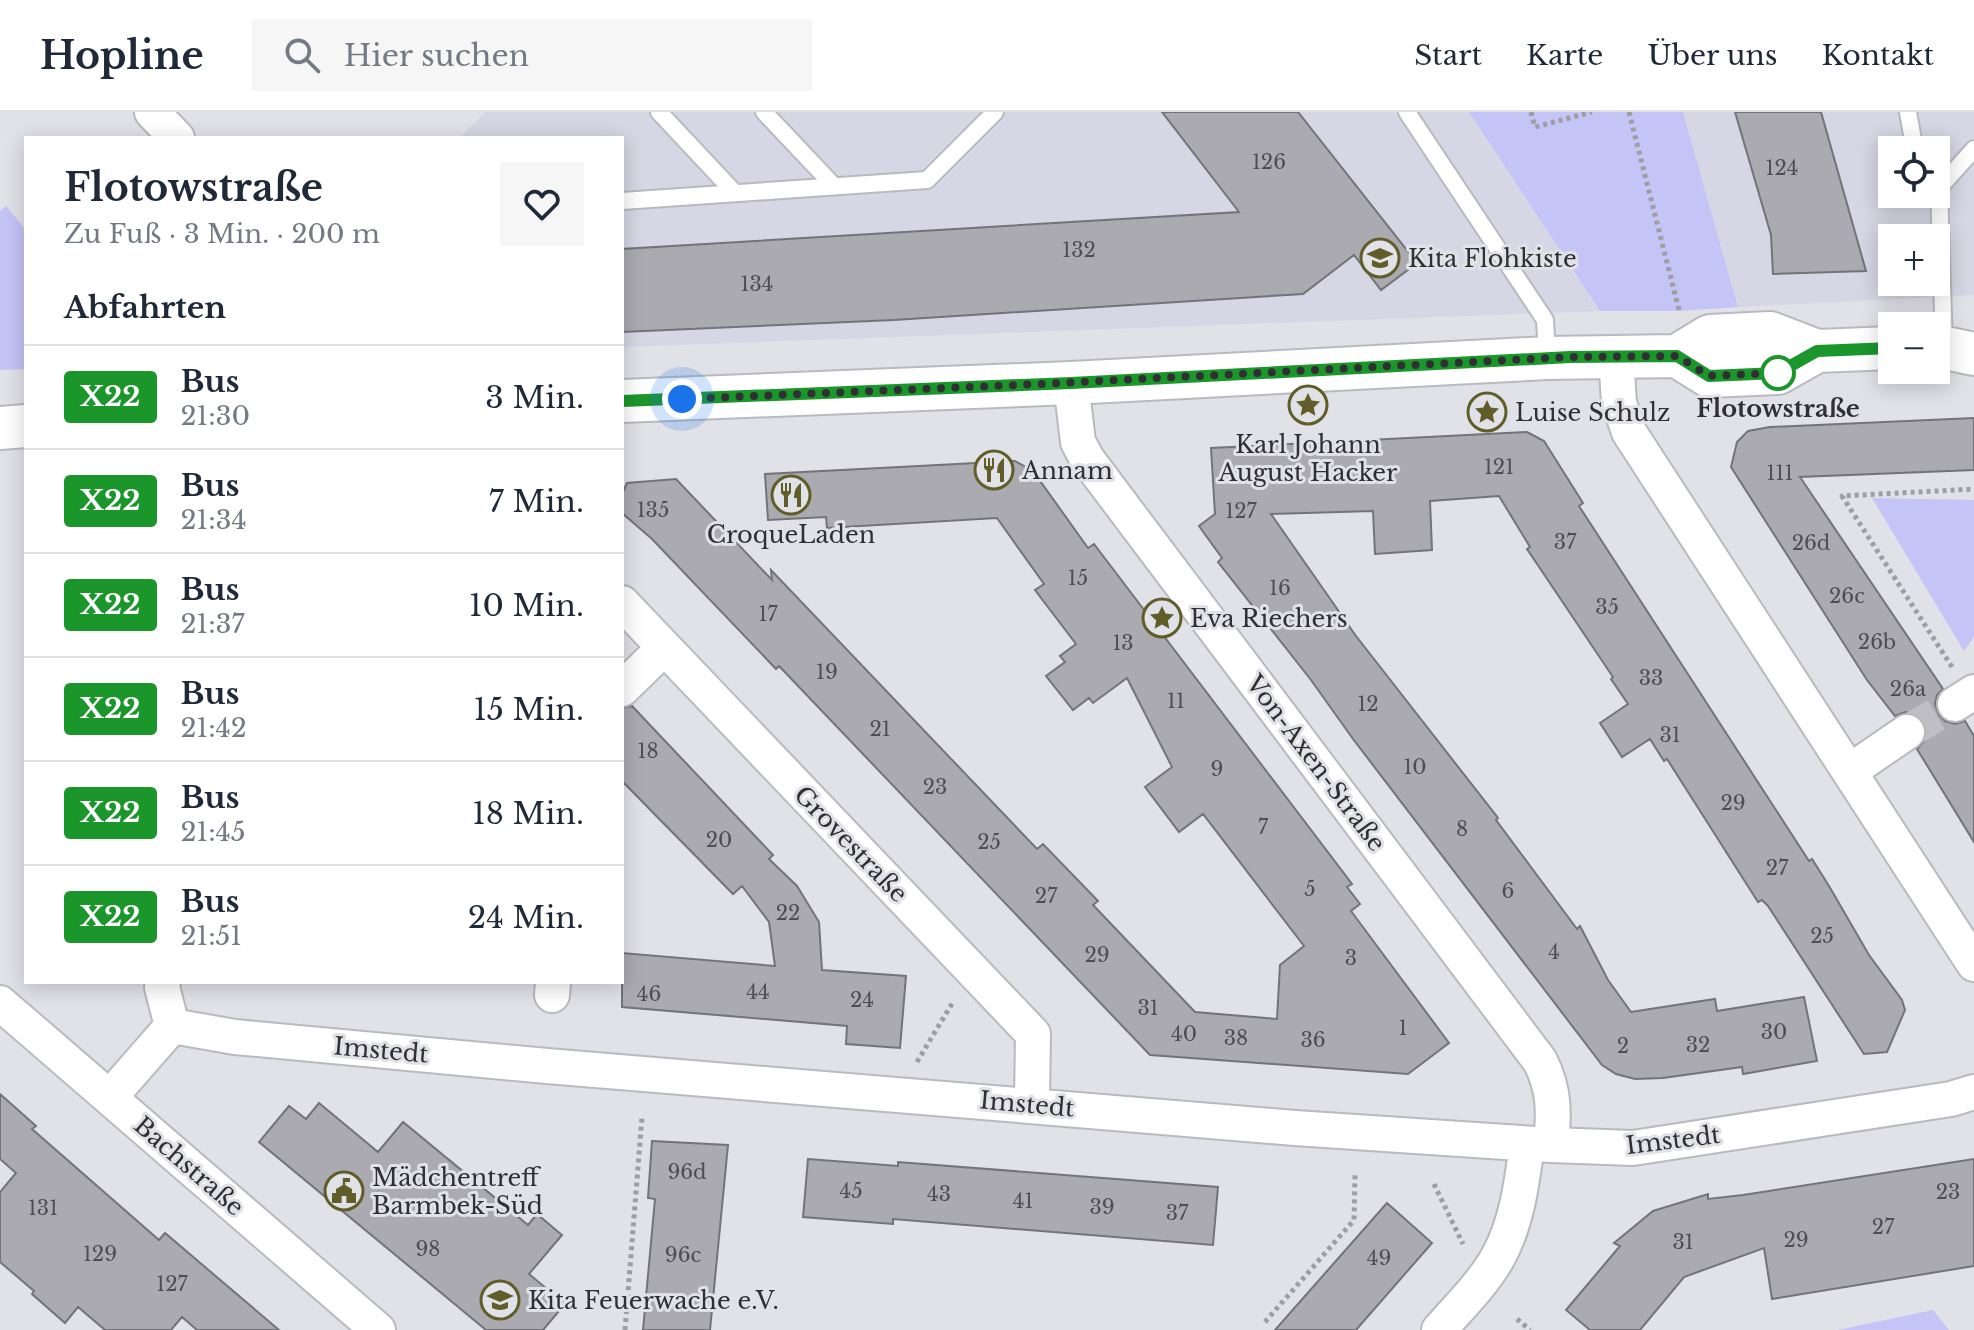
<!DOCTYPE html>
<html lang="de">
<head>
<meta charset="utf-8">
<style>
	:root { --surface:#fff; --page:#f6f6f7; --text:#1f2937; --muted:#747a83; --line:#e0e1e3 }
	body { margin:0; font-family:"Libre Baskerville",serif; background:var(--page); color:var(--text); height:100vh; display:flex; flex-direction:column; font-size:30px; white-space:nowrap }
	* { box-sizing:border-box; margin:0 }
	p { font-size:26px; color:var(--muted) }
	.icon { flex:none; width:44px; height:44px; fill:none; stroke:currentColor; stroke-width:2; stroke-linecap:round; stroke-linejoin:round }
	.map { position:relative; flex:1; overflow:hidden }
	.sheet { position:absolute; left:24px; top:24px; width:600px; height:848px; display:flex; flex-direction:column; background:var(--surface); border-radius:0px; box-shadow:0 4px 20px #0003 }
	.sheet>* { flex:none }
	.badge { padding:0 16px; border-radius:6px; font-size:28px; line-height:52px }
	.tools { position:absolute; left:1878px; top:24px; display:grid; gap:16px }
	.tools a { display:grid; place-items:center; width:72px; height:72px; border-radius:0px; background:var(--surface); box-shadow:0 4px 20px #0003; font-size:40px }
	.you { position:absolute; width:40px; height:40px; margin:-20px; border:6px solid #fff; border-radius:50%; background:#1a73e8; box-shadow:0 0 0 12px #1a73e833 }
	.map>.badge { position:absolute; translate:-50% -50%; box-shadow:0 0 0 4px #fff }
	h2 { padding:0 40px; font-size:30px; line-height:72px }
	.round { display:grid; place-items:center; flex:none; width:84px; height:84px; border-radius:0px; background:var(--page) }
	.overview { display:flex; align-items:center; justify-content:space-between; height:136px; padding:0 40px }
	h1 { font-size:38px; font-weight:700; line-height:60px }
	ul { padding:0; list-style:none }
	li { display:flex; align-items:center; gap:24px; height:104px; padding:0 40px; border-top:2px solid var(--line) }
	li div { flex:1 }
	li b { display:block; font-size:30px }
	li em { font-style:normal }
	li .badge { min-width:88px; font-weight:700; text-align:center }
	header { display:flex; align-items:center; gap:48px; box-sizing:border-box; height:112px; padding:0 40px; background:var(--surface); border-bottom:2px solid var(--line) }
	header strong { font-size:38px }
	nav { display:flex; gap:44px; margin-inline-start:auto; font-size:28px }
	.search { width:560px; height:72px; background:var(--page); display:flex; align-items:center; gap:20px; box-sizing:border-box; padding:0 28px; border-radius:0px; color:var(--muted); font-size:30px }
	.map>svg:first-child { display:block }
</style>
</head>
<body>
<header>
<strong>Hopline</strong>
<div class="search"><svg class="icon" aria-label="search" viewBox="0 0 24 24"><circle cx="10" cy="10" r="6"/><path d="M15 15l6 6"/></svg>Hier suchen</div>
<nav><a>Start</a><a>Karte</a><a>Über uns</a><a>Kontakt</a></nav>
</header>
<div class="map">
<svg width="1974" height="1218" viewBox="0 0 1974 1218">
	<rect width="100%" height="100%" fill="#e1e1e8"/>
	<!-- built -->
	<path fill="#d6d6e4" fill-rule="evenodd" d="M 486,0 L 1469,0 L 1600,199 L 622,235 L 622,26 L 459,26 Z
		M 1683,0 L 1974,0 L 1974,183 L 1738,195 ZM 1892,38 L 1936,38 L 1936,82 L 1892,82 ZM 1892,126 L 1936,126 L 1936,170 L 1892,170 Z"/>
	<!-- green -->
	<path fill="#c5c4f7" d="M 1469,0 L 1683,0 L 1738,195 L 1679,199 L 1600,199 Z
		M 6,94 L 26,118 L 26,257 L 0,258 L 0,99 Z
		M 1872,386 L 1974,388 L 1974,525 L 1964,539 Z
		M 1933,1198 L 1949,1218 L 1838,1218 Z"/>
	<!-- building -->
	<path fill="#aaaab0" stroke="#737378" stroke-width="2" d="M 1162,0 L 1298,0 L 1417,151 L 1381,178 L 1354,143 L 1303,182 L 894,208 L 622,220 L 622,137 L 1239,100 Z
		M 1735,0 L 1821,0 L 1866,159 L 1773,162 L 1771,123 Z
		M 1974,306 L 1974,358 L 1800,365 L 1943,577 L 1937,583 L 1935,592 L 1939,603 L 1945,609 L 1955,612 L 1965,609 L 1974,624 L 1974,730 L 1917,637 L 1925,628 L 1927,619 L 1924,609 L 1915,602 L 1905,600 L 1895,604 L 1867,568 L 1731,355 L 1737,330 L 1748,319 L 1770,315 Z
		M 1527,320 L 1544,329 L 1583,391 L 1579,394 L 1809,749 L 1812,747 L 1829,774 L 1869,843 L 1902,888 L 1905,898 L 1887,940 L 1864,942 L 1768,794 L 1762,788 L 1758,790 L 1667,647 L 1664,649 L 1650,627 L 1622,645 L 1600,611 L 1628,592 L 1611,567 L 1613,565 L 1527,437 L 1530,435 L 1499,384 L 1430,389 L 1432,438 L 1375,442 L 1373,399 L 1271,402 L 1356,524 L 1498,706 L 1496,708 L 1577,817 L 1580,814 L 1608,868 L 1631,900 L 1715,887 L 1717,899 L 1804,885 L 1817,949 L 1743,962 L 1742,955 L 1663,966 L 1635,967 L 1616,962 L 1602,953 L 1353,627 L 1311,568 L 1218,450 L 1222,446 L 1199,414 L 1215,402 L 1211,336 Z
		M 1015,349 L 1033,359 L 1088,436 L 1094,432 L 1352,772 L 1347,775 L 1360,792 L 1351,799 L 1449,931 L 1408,962 L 1150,943 L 779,554 L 776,557 L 652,427 L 622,401 L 622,382 L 627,371 L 676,367 L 772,468 L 771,458 L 1037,737 L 1043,732 L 1098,789 L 1093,793 L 1195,900 L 1277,907 L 1280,853 L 1304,834 L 1203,702 L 1179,720 L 1145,675 L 1172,655 L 1127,566 L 1093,591 L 1089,586 L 1073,598 L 1046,564 L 1065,550 L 1060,544 L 1076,532 L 1035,478 L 1044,472 L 997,406 L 827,416 L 826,405 L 768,408 L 765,362 Z
		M 632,594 L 773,743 L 769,747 L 797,774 L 819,810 L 822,858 L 906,864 L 900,936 L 846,932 L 847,914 L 622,895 L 622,841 L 775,854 L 769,810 L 742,774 L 733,782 L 622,669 L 622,596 Z
		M 0,982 L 36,1014 L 32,1017 L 159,1128 L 165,1121 L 279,1218 L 197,1218 L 182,1205 L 171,1218 L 105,1218 L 78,1195 L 65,1211 L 32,1182 L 34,1179 L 0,1150 L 0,1080 L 16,1061 L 0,1047 Z
		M 319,991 L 378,1040 L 403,1010 L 528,1113 L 537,1102 L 562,1123 L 529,1162 L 565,1192 L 543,1218 L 486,1218 L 259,1030 L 289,994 L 306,1007 Z
		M 652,1029 L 728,1033 L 710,1218 L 643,1218 L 655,1087 L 648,1086 Z
		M 808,1047 L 898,1054 L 898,1050 L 1218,1075 L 1213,1133 L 893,1107 L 893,1112 L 803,1105 Z
		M 1974,1047 L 1974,1154 L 1772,1187 L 1764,1136 L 1684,1165 L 1640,1218 L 1590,1218 L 1566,1198 L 1620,1134 L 1614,1131 L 1653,1099 L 1708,1082 L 1708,1087 L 1743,1083 Z
		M 1387,1091 L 1432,1131 L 1356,1218 L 1275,1218 Z"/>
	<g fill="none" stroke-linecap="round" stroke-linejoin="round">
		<!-- minor-tunnel -->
		<path stroke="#bebec4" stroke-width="34" stroke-dasharray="34 17" stroke-linecap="butt" d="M 1907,620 L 1955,592"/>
		<!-- service casing -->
		<g stroke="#b9b9bf" stroke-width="20">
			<path id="service" d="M 659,0 L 734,80
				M 764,0 L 833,73
				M 1407,0 L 1545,208 L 1547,244
				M 1908,0 L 1913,28 L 1918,38
				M 1936,71 L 1939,76 L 1944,234
				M 1939,76 L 1974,37
				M 622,89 L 927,68 L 995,0"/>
		</g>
		<!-- minor casing -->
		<g stroke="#b9b9bf" stroke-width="38">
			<path id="minor" d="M 152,0 L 177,26
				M 1616,244 L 1619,291 L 1629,320 L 1974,852
				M 1071,271 L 1078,330 L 1087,347 L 1540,949 C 1555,978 1554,1002 1551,1033
				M 622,491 L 1033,922 L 1032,992
				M 622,577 L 664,536
				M 1955,592 L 1974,580
				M 1850,659 L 1907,620
				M 163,870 L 162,875 L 172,914
				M 552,883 L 553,870
				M 0,891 L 378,1218
				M 172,914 L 235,925 L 547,954 L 1295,1016 L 1551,1033 L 1633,1036 L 1951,987 L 1974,980
				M 110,985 L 172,914
				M 1439,1218 C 1459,1195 1483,1172 1498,1145 C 1517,1111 1522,1070 1527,1032"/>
		</g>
		<!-- tertiary casing -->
		<g stroke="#b9b9bf" stroke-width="46">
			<path id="tertiary" d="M 1936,234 L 1974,242
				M 1677,244 L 1709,264 L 1778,261 L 1817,239
				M 622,289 L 1071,271 L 1547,246 L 1677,244 L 1710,224 L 1770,221 L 1817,239 L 1892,236
				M 0,316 L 26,314"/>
		</g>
		<!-- path -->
		<path stroke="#9d9da2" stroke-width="5" stroke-dasharray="4 4" stroke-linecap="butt" d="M 1531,0 L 1535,15 L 1592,0
			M 1629,0 L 1679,198
			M 1952,555 L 1842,384 L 1974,377
			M 917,950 L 953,890
			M 1434,1072 L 1463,1132
			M 1517,1207 L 1530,1218
			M 1265,1210 L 1354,1108 L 1355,1063
			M 625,1218 L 642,1005"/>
		<!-- service -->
		<use href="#service" stroke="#fff" stroke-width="16"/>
		<!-- minor -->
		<use href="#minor" stroke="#fff" stroke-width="34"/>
		<!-- tertiary -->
		<use href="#tertiary" stroke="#fff" stroke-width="42"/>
	</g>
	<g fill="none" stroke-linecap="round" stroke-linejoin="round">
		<!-- line casing -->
		<g stroke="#fff" stroke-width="18">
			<path id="line" d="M 622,289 L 1071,271 L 1570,245 L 1677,244 L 1709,264 L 1778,261 L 1817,239 L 1892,236"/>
		</g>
		<!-- line -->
		<use href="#line" stroke="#1a962b" stroke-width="12"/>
		<!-- walk -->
		<path stroke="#303032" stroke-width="8" stroke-dasharray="0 14.4" d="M 682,287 L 1041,272 L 1570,245 L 1677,244 L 1709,264 L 1778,261"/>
	</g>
	<!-- icons -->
	<defs>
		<g id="school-ring" transform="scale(2)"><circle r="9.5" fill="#e1e1e8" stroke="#605d29" stroke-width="1.5"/><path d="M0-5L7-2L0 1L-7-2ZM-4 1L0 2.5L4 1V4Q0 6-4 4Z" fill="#605d29"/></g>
		<g id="sight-ring" transform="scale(2)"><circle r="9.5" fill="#e1e1e8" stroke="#605d29" stroke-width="1.5"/><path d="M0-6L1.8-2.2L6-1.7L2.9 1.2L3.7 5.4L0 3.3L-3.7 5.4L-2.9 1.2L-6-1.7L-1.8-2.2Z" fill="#605d29"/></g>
		<g id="restaurant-ring" transform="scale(2)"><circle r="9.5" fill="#e1e1e8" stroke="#605d29" stroke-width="1.5"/><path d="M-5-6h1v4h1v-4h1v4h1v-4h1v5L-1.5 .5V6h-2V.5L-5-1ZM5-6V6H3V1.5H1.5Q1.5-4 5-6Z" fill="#605d29"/></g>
		<g id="civic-ring" transform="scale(2)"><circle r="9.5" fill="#e1e1e8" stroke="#605d29" stroke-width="1.5"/><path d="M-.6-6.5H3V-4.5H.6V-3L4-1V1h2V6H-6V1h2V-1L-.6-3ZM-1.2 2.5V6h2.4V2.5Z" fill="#605d29"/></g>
	</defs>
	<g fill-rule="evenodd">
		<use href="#school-ring" x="1380" y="146"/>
		<use href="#sight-ring" x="1308" y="293"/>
		<use href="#sight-ring" x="1487" y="300"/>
		<use href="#restaurant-ring" x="994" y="358"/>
		<use href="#restaurant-ring" x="791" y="383"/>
		<use href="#sight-ring" x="1162" y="506"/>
		<use href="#civic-ring" x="344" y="1079"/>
		<use href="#school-ring" x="500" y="1188"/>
	</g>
	<!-- markers -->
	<circle fill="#fff" stroke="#1a962b" stroke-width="4" cx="1778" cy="261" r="16"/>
	<g text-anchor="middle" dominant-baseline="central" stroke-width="6" stroke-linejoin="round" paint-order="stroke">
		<!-- number labels -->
		<g font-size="20" fill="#4e4e52">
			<text x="1269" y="50">126</text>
			<text x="1782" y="56">124</text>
			<text x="1079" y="138">132</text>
			<text x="757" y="172">134</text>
			<text x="1499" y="355">121</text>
			<text x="1780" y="361">111</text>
			<text x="653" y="398">135</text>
			<text x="1241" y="399">127</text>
			<text x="1565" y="430">37</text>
			<text x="1811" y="431">26d</text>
			<text x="1078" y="466">15</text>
			<text x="1280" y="476">16</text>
			<text x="1847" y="484">26c</text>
			<text x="1607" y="495">35</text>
			<text x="768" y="502">17</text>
			<text x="1877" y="530">26b</text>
			<text x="1123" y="531">13</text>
			<text x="827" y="560">19</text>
			<text x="1651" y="566">33</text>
			<text x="1908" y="577">26a</text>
			<text x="1176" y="589">11</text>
			<text x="1368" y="592">12</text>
			<text x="880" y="617">21</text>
			<text x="1670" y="623">31</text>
			<text x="648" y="639">18</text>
			<text x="1415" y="655">10</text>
			<text x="1217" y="657">9</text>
			<text x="935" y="675">23</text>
			<text x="1733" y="691">29</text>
			<text x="1263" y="715">7</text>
			<text x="1462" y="717">8</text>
			<text x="719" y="728">20</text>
			<text x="989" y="730">25</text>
			<text x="1777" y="756">27</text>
			<text x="1310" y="777">5</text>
			<text x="1508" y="779">6</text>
			<text x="1046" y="784">27</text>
			<text x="788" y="801">22</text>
			<text x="1822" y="824">25</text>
			<text x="1554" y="840">4</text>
			<text x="1097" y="843">29</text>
			<text x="1351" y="846">3</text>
			<text x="758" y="880">44</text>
			<text x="649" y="882">46</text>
			<text x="862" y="888">24</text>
			<text x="1148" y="896">31</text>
			<text x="1403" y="916">1</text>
			<text x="1774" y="920">30</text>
			<text x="1184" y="922">40</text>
			<text x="1236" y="926">38</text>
			<text x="1313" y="928">36</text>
			<text x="1698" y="933">32</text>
			<text x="1623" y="934">2</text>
			<text x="687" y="1060">96d</text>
			<text x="851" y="1079">45</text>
			<text x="1948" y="1080">23</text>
			<text x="939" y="1082">43</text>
			<text x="1023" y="1089">41</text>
			<text x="1102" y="1095">39</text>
			<text x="43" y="1096">131</text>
			<text x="1177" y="1101">37</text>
			<text x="1883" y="1115">27</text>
			<text x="1796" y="1128">29</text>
			<text x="1683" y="1130">31</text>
			<text x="428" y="1137">98</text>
			<text x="100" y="1142">129</text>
			<text x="683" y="1143">96c</text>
			<text x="1379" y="1146">49</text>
			<text x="172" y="1172">127</text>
		</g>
		<!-- poi labels -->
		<g font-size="24" fill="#303032" stroke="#e1e1e8" text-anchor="start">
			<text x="1408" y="146">Kita Flohkiste</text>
			<text x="1515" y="300">Luise Schulz</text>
			<text x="1308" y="332" text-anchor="middle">Karl Johann<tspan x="1308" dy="28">August Hacker</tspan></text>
			<text x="1022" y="358">Annam</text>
			<text x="791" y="422" text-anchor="middle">CroqueLaden</text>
			<text x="1190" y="506">Eva Riechers</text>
			<text x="372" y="1065">Mädchentreff<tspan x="372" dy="28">Barmbek-Süd</tspan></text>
			<text x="528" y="1188">Kita Feuerwache e.V.</text>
		</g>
		<!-- stop labels -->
		<g font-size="24" font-weight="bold" fill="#303032" stroke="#e1e1e8">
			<text x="1778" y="296">Flotowstraße</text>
		</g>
		<!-- street labels -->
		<g font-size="24" fill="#303032" stroke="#e1e1e8">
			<text transform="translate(1316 651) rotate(53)">Von-Axen-Straße</text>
			<text transform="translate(851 732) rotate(46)">Grovestraße</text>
			<text transform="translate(381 938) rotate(5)">Imstedt</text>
			<text transform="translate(1027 992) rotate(5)">Imstedt</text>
			<text transform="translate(1673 1028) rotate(-7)">Imstedt</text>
			<text transform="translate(189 1054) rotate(41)">Bachstraße</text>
		</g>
	</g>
</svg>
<div class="tools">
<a><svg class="icon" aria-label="locate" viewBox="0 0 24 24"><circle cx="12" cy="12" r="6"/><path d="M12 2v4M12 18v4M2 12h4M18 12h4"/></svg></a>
<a>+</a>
<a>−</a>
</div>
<div class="you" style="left:682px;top:287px"></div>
<section class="sheet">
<div class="overview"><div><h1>Flotowstraße</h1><p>Zu Fuß · 3 Min. · 200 m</p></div><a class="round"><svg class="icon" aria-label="heart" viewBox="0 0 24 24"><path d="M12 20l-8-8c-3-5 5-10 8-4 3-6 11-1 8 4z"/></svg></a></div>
<h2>Abfahrten</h2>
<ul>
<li><span class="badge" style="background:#1a962b;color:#fff">X22</span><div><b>Bus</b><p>21:30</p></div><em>3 Min.</em></li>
<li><span class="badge" style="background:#1a962b;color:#fff">X22</span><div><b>Bus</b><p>21:34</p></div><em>7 Min.</em></li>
<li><span class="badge" style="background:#1a962b;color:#fff">X22</span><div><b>Bus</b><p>21:37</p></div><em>10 Min.</em></li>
<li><span class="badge" style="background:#1a962b;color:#fff">X22</span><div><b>Bus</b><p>21:42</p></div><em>15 Min.</em></li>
<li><span class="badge" style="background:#1a962b;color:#fff">X22</span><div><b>Bus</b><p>21:45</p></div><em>18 Min.</em></li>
<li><span class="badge" style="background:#1a962b;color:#fff">X22</span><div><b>Bus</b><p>21:51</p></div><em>24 Min.</em></li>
</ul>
</section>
</div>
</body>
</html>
